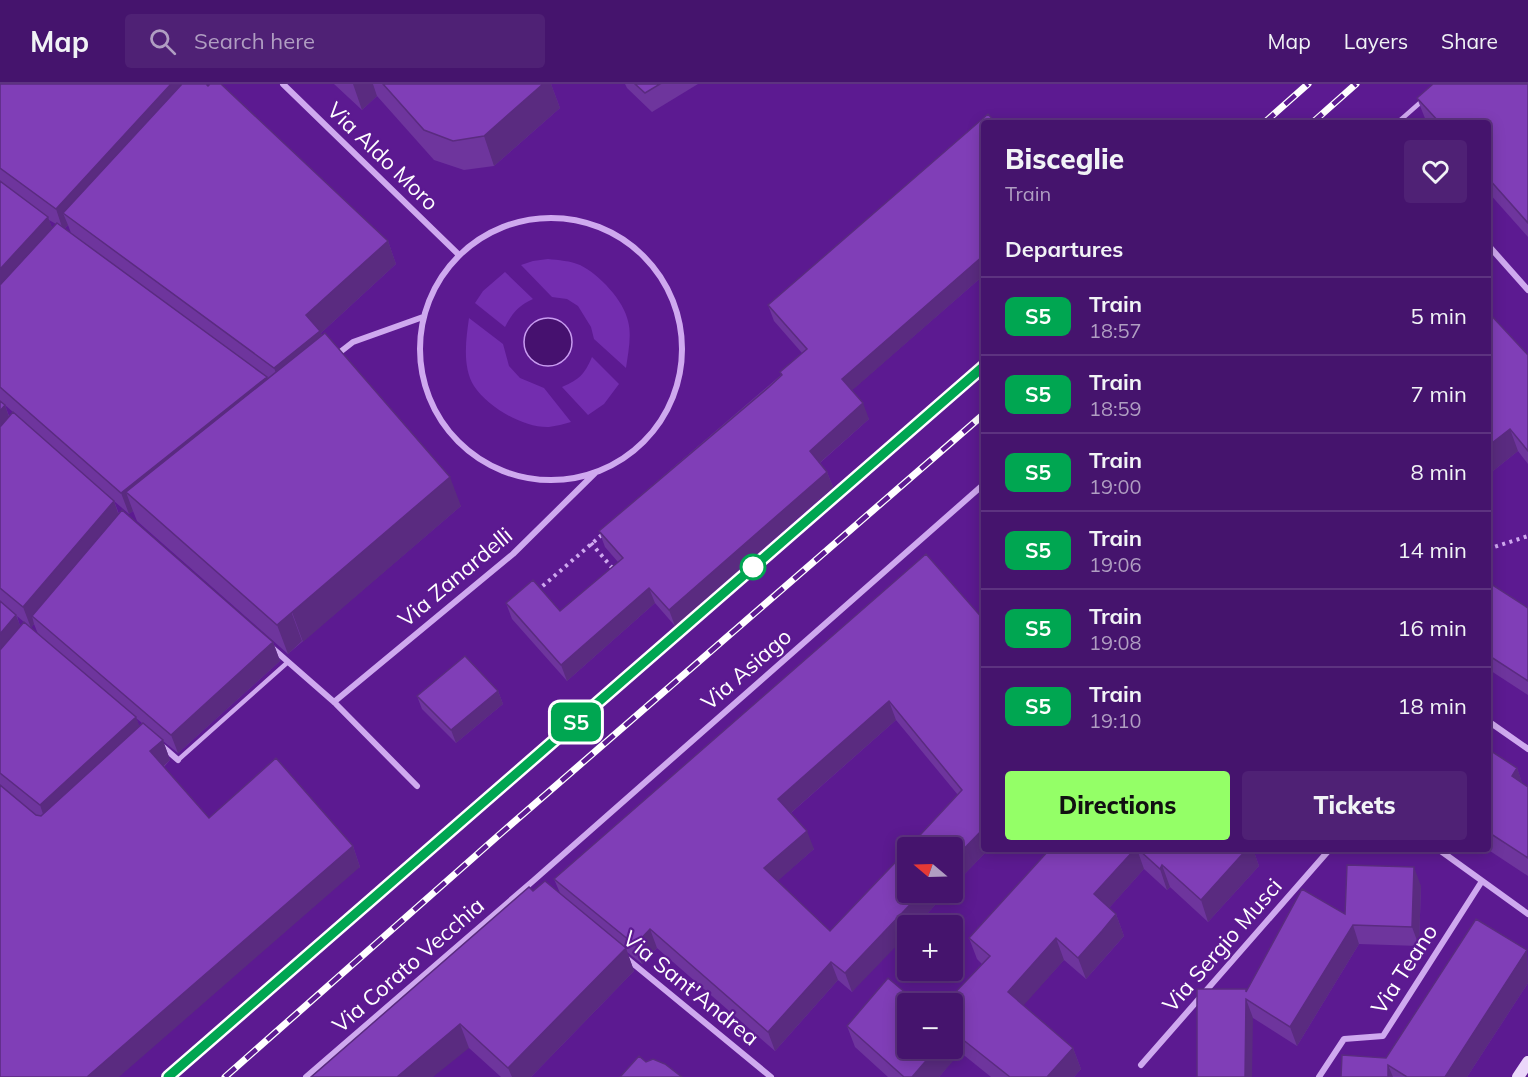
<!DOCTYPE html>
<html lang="en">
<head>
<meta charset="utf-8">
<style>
	:root { --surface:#45146d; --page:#4f2175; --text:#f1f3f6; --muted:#b09ec2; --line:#5d3380; --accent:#94ff67 }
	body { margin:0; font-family:Mulish,sans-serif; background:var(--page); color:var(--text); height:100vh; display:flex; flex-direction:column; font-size:22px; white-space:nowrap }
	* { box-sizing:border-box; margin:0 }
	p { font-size:20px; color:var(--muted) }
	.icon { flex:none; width:33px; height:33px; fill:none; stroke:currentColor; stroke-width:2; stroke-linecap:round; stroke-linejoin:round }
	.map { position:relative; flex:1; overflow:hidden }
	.drawer { position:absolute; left:981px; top:36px; width:510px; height:732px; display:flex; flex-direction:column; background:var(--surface); border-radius:6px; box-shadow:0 3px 15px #0003,0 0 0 2px var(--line) }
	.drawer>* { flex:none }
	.badge { padding:0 12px; border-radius:9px; font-size:21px; line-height:39px }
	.needle { width:39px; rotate:289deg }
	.controls { position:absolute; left:897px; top:753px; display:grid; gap:12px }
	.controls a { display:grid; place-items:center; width:66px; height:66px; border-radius:6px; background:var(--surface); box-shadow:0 3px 15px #0003,0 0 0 2px var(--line); font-size:30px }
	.map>.badge { position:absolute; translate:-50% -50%; box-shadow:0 0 0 3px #fff }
	h2 { padding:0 24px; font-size:22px; line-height:54px }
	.round { display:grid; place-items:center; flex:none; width:63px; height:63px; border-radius:6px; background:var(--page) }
	.overview { display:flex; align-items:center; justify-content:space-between; height:102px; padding:0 24px }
	h1 { font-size:28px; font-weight:800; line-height:45px }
	.button { display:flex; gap:12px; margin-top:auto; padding:12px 24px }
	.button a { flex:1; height:69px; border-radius:6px; background:var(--accent); color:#111; font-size:24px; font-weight:800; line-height:69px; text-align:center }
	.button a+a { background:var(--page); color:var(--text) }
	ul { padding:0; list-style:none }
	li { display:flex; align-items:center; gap:18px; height:78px; padding:0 24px; border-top:2px solid var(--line) }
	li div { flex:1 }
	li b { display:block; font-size:22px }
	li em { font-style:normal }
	li .badge { min-width:66px; font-weight:700; text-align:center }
	header { display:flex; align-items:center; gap:36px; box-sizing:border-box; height:84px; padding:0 30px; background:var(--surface); border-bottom:2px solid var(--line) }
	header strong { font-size:28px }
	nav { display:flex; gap:33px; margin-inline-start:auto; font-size:21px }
	.search { width:420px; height:54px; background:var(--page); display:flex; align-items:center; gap:15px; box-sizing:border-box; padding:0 21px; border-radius:6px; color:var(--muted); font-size:22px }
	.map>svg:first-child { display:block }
</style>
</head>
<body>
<header>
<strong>Map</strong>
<div class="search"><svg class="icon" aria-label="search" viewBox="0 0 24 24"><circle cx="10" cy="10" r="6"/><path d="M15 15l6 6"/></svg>Search here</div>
<nav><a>Map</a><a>Layers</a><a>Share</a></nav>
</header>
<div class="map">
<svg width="1528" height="993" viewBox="0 0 1528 993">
	<rect width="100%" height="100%" fill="#5c1a91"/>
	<!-- green -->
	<path fill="#732daf" d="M 548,175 C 558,176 571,177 580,181 C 599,190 624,217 628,237 C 632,252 628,269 626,284 L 594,255 L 591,243 L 578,222 L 567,215 L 552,213 L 521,181 L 533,177 Z
		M 505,188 L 533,215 C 518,222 513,228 505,243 L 475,219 L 483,207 Z
		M 469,234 L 503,260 L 509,282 L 520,294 L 544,304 L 571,338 C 564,340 556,342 549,343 C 523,344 488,323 474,302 C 462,283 466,255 469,234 Z
		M 592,273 L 619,300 L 604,320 L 588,331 L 562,303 C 580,295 584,291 592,273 Z"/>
	<!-- water -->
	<path fill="#46116f" stroke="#c99cf1" stroke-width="1.5" d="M524 258a24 24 0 1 1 48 0a24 24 0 1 1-48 0Z"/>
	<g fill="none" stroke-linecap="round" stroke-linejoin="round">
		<!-- path -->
		<path stroke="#cfa9ef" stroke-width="4" stroke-dasharray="3 4.5" stroke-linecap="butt" d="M 591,459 L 614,486
			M 1488,465 L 1528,452
			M 537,507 L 604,449"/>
		<!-- lane -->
		<path stroke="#cfa9ef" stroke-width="4.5" d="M 1397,39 L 1422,17
			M 178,676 L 288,578"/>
		<!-- street -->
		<path stroke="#cfa9ef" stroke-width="6" d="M 283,0 L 458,170
			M420 265a131 131 0 1 1 262 0a131 131 0 1 1-262 0Z
			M 1488,161 L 1528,206
			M 335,272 L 353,258 L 423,233
			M 270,562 L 334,618 L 417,702
			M 334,618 L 513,470 L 595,389
			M 1488,637 L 1528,665
			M 162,662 L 178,676
			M 1438,765 L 1528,830
			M 625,873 L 771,993
			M 1141,981 L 1330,765
			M 306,993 L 533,797 L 984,400
			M 1319,993 L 1344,955 L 1383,952 L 1482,797"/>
		<!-- secondary -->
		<path stroke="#ebd7fa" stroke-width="12" d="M 1518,993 L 1528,978"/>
		<!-- rail casing -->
		<g stroke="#fff" stroke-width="7">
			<path id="rail" d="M 1264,39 L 1308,0
				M 1312,39 L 1356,0
				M 168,993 L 984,282
				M 225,993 L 499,751 L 984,330"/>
		</g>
		<!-- rail -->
		<use href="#rail" stroke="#5c1a91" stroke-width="4.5" stroke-dasharray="14" stroke-linecap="butt"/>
	</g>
	<!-- wall -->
	<path fill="#6e359d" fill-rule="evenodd" d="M 0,0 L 388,157 L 396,180 L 321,249 L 322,252 L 461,422 L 288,570 L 137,437 L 133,427 L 129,430 L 114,417 L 119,430 L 273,558 L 280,577 L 178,669 L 163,657 L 170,676 L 164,683 L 209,734 L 353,762 L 360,783 L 0,993 ZM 49,136 L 56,140 L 52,144 ZM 68,141 L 71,149 L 64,145 ZM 5,321 L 13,328 L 9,332 ZM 17,532 L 24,538 L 20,542 ZM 34,540 L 38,550 L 31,544 ZM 136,634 L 142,639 L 139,642 Z
		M 334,0 L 551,0 L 560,24 L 494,82 L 464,86 L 434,76 L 377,12 L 362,26 Z
		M 625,0 L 698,0 L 652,28 L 627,4 Z
		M 1528,0 L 1528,153 L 1488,108 L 1488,39 L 1427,39 L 1426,37 L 1417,14 Z
		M 984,191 L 852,306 L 869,335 L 820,379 L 827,388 L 833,403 L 675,542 L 655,519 L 567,597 L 512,535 L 506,519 L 560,527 L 618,478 L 605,463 L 599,447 L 781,291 L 780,288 L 802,269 L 774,237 L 768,221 Z
		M 1488,228 L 1528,271 L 1528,380 L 1518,367 L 1488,391 Z
		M 926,470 L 984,765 L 989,765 L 952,803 L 952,764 L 958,711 L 896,636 L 791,729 L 814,765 L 777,797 L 830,847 L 908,808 L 947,808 L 916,842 L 908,842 L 852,908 L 838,896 L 775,967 L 657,864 L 642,880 L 627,868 L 634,887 L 531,993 L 501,993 L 469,964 L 311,993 L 533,807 L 560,809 L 554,795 Z
		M 1488,498 L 1528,524 L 1528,611 L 1488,585 Z
		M 498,607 L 503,620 L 456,659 L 422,625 L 417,612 Z
		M 1488,665 L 1517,684 L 1522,699 L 1528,703 L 1528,792 L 1487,765 L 1488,765 Z
		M 1050,765 L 1253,765 L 1259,782 L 1208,838 L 1170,803 L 1167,806 L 1144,785 L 1109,824 L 1116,830 L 1124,852 L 1110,868 L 1086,895 L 1064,876 L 1023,921 L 1073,964 L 1081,985 L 1074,993 L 991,993 L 960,968 L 939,993 L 888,993 L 855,963 L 847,942 L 908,964 L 952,920 L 982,880 L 977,875 L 969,854 Z
		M 1421,802 L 1419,862 L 1359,860 L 1297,962 L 1253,934 L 1197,993 L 1247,907 L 1345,830 Z
		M 1527,866 L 1528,899 L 1467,993 L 1341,993 L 1386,974 Z"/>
	<!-- shaded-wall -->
	<path fill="#5a2b80" d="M 171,0 L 193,0 L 63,129 L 68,141 L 63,146 L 56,125 Z
		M 353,0 L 373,0 L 377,12 L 362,26 Z
		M 543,0 L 551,0 L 560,24 L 494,82 L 484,52 Z
		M 48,133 L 56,154 L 0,214 L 0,185 Z
		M 388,157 L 396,180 L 321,249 L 329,271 L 283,307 L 274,284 L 306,231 Z
		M 984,171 L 984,191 L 848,310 L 842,295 Z
		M 267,293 L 274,314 L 126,408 L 133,427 L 129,430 L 121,409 Z
		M 863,319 L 869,335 L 816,382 L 810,367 Z
		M 5,321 L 12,342 L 0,357 L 0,327 Z
		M 1510,345 L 1518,367 L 1488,391 L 1488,362 Z
		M 827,388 L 833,403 L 675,542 L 669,526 Z
		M 450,393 L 461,422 L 303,558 L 292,528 Z
		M 114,417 L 121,438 L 32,532 L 34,540 L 31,544 L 23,523 Z
		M 649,504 L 655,519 L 567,597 L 561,581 Z
		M 291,527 L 302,557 L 288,570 L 277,541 Z
		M 16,531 L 24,552 L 0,580 L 0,550 Z
		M 273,558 L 280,577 L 178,669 L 171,651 Z
		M 498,607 L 503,620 L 456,659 L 451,646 Z
		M 889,617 L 896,636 L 785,734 L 778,715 Z
		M 136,633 L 144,654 L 47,742 L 40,721 Z
		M 163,656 L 170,676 L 157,688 L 150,667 Z
		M 1517,684 L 1525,707 L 1512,692 Z
		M 984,744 L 984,765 L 989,765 L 952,803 L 952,777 Z
		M 807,747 L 814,765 L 771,803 L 764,784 Z
		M 353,762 L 360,783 L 119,993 L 87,993 Z
		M 1135,765 L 1137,765 L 1144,785 L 1102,832 L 1094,810 Z
		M 1247,765 L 1253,765 L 1259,782 L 1208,838 L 1201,816 Z
		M 1162,781 L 1170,803 L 1167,806 L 1160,785 Z
		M 1414,783 L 1421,802 L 1419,862 L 1412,843 Z
		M 922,808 L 947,808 L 916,842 L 908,842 L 908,850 L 852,908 L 845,889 Z
		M 1116,830 L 1124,852 L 1086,895 L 1078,874 Z
		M 1353,841 L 1359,860 L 1297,962 L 1290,943 Z
		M 650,845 L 657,864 L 642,880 L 635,861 Z
		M 1056,854 L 1064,876 L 1016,930 L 1008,908 Z
		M 626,864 L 634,887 L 531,993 L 512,993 L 508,984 Z
		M 1527,866 L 1528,899 L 1467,993 L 1445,993 Z
		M 831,878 L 838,896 L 775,967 L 768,948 Z
		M 1246,915 L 1253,934 L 1252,993 L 1245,993 Z
		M 460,940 L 469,964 L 433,993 L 397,993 Z
		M 953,947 L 960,969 L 939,993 L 912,993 L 937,964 L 952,964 Z
		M 1073,964 L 1081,985 L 1074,993 L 1047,993 Z
		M 1388,981 L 1393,993 L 1388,993 Z"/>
	<!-- building -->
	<path fill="#803eb7" stroke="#5a2b80" stroke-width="1.5" d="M 0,0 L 171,0 L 56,125 L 0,84 Z
		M 182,0 L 206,0 L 208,2 L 210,0 L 221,0 L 388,157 L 306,231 L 320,247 L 274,284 L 63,129 Z
		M 383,0 L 543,0 L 484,52 L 453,57 L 424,46 Z
		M 635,0 L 660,0 L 645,9 Z
		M 1433,0 L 1528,0 L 1528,139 L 1488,94 L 1488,39 L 1440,39 L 1417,14 Z
		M 988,30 L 996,39 L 984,39 L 984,171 L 842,295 L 863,319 L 810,367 L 827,388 L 669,526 L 649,504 L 561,581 L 506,519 L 533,496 L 560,527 L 623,474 L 599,447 L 769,303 L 782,291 L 780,288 L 807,265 L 768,221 Z
		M 0,97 L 48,133 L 0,185 Z
		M 57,139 L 267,293 L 121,409 L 0,303 L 0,201 Z
		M 1488,228 L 1528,271 L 1528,367 L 1510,345 L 1488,362 Z
		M 325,249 L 450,393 L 277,541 L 126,408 Z
		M 0,317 L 5,321 L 0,327 Z
		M 13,328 L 114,417 L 23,523 L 0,504 L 0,343 Z
		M 122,426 L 273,558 L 171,651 L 32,532 Z
		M 926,470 L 984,536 L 984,744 L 952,777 L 952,764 L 908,764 L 962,706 L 889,617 L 778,715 L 807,747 L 764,784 L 830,847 L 908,765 L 908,808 L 922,808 L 845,889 L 831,878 L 768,948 L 650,845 L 635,861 L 554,795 Z
		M 1488,498 L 1528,524 L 1528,597 L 1488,571 Z
		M 0,517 L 16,531 L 0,550 Z
		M 24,538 L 136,633 L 40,721 L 0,689 L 0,566 Z
		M 465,572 L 498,607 L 451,646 L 417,612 Z
		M 143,639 L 163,656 L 150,667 L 209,734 L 276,674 L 353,762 L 87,993 L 0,993 L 0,701 L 36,731 L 41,732 Z
		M 1488,665 L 1517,684 L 1512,692 L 1528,703 L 1528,774 L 1488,748 Z
		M 1050,765 L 1135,765 L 1094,810 L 1116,830 L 1102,847 L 1078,874 L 1056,854 L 1008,908 L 1073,964 L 1047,993 L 1010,993 L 952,947 L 952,920 L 944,920 L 990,872 L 969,854 Z
		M 1138,765 L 1247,765 L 1201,816 L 1162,781 L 1160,785 Z
		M 1347,781 L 1414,783 L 1412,843 L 1353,841 L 1290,943 L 1246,915 L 1245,993 L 1197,993 L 1197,905 L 1246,905 L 1246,908 L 1302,805 L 1345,830 Z
		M 545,797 L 626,864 L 508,984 L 460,940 L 397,993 L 311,993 L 529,803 L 533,807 Z
		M 1476,835 L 1527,866 L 1445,993 L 1407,993 L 1388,981 L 1388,993 L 1341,993 L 1342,971 L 1386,974 Z
		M 888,894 L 919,920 L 908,920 L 908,964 L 937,964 L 912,993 L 904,993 L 847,942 Z
		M 639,972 L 646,978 L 653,975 L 665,980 L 682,993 L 620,993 Z"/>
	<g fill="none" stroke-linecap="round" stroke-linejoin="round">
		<!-- line casing -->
		<g stroke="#fff" stroke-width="14">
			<path id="line" d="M 168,993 L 984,282"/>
		</g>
		<!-- line -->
		<use href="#line" stroke="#00a651" stroke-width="9"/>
	</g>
	<!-- markers -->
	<circle fill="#fff" stroke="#00a651" stroke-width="3" cx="753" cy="483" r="12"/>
	<g text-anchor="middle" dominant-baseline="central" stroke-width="4.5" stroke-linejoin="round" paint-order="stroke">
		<!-- street labels -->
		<g font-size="22" fill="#fff" stroke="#5c1a91">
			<text transform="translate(383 72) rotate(44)">Via Aldo Moro</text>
			<text transform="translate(455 493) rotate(-40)">Via Zanardelli</text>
			<text transform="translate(746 585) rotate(-41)">Via Asiago</text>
			<text transform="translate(1222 861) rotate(-49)">Via Sergio Musci</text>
			<text transform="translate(408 881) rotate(-41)">Via Corato Vecchia</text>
			<text transform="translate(1404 885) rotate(-57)">Via Teano</text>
			<text transform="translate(691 904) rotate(39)">Via Sant'Andrea</text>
		</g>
	</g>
</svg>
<div class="controls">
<a><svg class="needle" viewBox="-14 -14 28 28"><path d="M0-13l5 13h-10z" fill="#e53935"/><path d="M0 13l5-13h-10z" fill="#b09ec2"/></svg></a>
<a>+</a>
<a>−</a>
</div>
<b class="badge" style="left:576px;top:638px;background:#00a651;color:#fff">S5</b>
<section class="drawer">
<div class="overview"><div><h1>Bisceglie</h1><p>Train</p></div><a class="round"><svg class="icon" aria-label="heart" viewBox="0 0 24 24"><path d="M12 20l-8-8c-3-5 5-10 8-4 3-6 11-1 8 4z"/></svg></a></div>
<h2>Departures</h2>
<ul>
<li><span class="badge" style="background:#00a651;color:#fff">S5</span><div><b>Train</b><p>18:57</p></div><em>5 min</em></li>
<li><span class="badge" style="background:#00a651;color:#fff">S5</span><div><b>Train</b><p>18:59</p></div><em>7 min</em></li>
<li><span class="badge" style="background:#00a651;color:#fff">S5</span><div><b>Train</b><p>19:00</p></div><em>8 min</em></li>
<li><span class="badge" style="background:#00a651;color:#fff">S5</span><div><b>Train</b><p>19:06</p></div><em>14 min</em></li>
<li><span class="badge" style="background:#00a651;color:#fff">S5</span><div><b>Train</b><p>19:08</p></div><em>16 min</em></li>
<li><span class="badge" style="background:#00a651;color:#fff">S5</span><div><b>Train</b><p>19:10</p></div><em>18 min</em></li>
</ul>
<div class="button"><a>Directions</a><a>Tickets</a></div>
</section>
</div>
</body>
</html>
